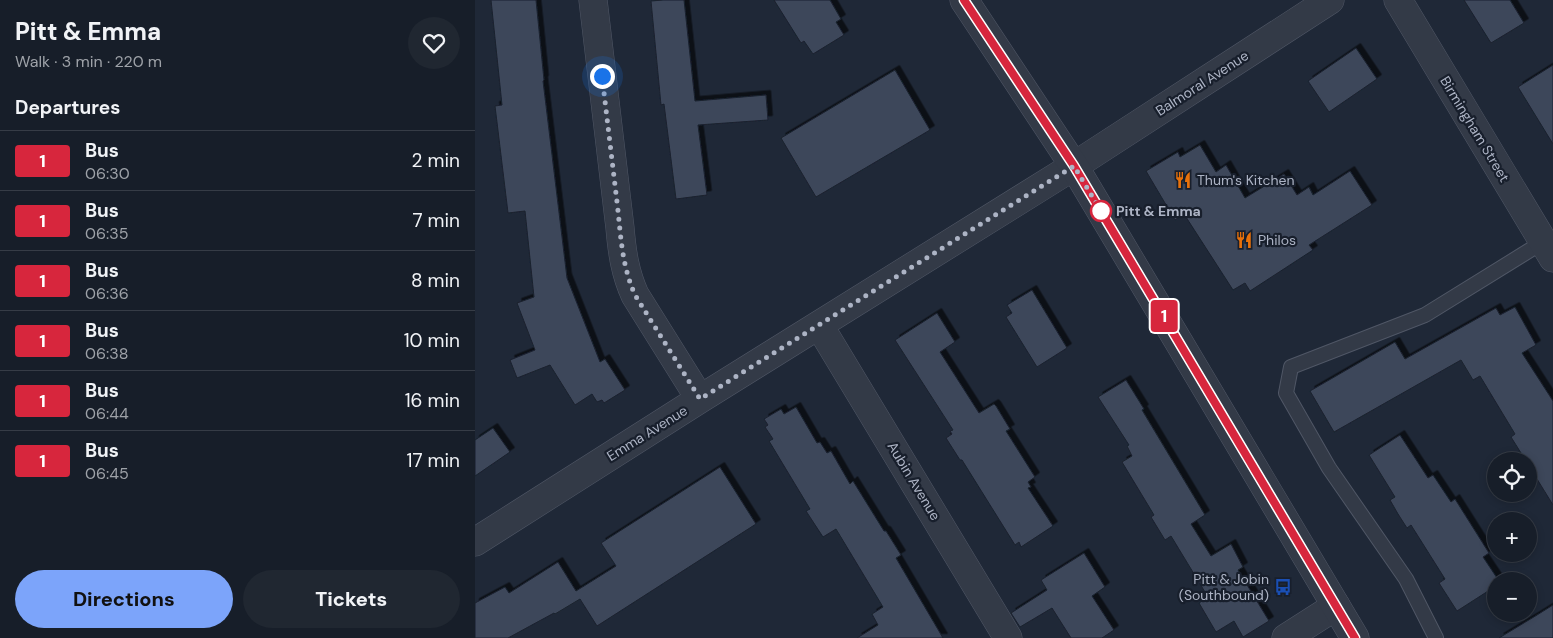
<!DOCTYPE html>
<html lang="en">
<head>
<meta charset="utf-8">
<style>
	:root { --surface:#171e29; --page:#202731; --text:#f1f3f6; --muted:#9ea2a8; --line:#363c46; --accent:#7ca4fa }
	body { margin:0; font-family:"DM Sans",sans-serif; background:var(--page); color:var(--text); height:100vh; display:flex; flex-direction:column; font-size:19px; white-space:nowrap }
	* { box-sizing:border-box; margin:0 }
	p { font-size:16px; color:var(--muted) }
	.icon { flex:none; width:28px; height:28px; fill:none; stroke:currentColor; stroke-width:2; stroke-linecap:round; stroke-linejoin:round }
	.map { position:relative; flex:1; overflow:hidden }
	.sheet { display:flex; flex-direction:column; background:var(--surface); width:475px }
	.sheet>* { flex:none }
	.badge { padding:0 10px; border-radius:4px; font-size:18px; line-height:32px }
	.controls { position:absolute; left:1012px; top:452px; display:grid; gap:10px }
	.controls a { display:grid; place-items:center; width:50px; height:50px; border-radius:50%; background:var(--surface); box-shadow:0 2px 8px #0003,0 0 0 1px var(--line); font-size:25px }
	.you { position:absolute; width:25px; height:25px; margin:-12px; border:4px solid #fff; border-radius:50%; background:#1a73e8; box-shadow:0 0 0 8px #1a73e833 }
	.map>.badge { position:absolute; translate:-50% -50%; box-shadow:0 0 0 2px #fff }
	h2 { padding:0 15px; font-size:19px; line-height:45px }
	.round { display:grid; place-items:center; flex:none; width:52px; height:52px; border-radius:26px; background:var(--page) }
	.overview { display:flex; align-items:center; justify-content:space-between; height:85px; padding:0 15px }
	h1 { font-size:24px; font-weight:800; line-height:38px }
	.cta { display:flex; gap:10px; margin-top:auto; padding:10px 15px }
	.cta a { flex:1; height:58px; border-radius:30px; background:var(--accent); color:#111; font-size:20px; font-weight:800; line-height:58px; text-align:center }
	.cta a+a { background:var(--page); color:var(--text) }
	ul { padding:0; list-style:none }
	li { display:flex; align-items:center; gap:15px; height:60px; padding:0 15px; border-top:1px solid var(--line) }
	li div { flex:1 }
	li b { display:block; font-size:19px }
	li em { font-style:normal }
	li .badge { min-width:55px; font-weight:700; text-align:center }
	main { display:flex; flex:1; min-height:0 }
	.map>svg:first-child { display:block }
</style>
</head>
<body>
<main>
<section class="sheet">
<div class="overview"><div><h1>Pitt &amp; Emma</h1><p>Walk · 3 min · 220 m</p></div><a class="round"><svg class="icon" aria-label="heart" viewBox="0 0 24 24"><path d="M12 20l-8-8c-3-5 5-10 8-4 3-6 11-1 8 4z"/></svg></a></div>
<h2>Departures</h2>
<ul>
<li><span class="badge" style="background:#d7263d;color:#fff">1</span><div><b>Bus</b><p>06:30</p></div><em>2 min</em></li>
<li><span class="badge" style="background:#d7263d;color:#fff">1</span><div><b>Bus</b><p>06:35</p></div><em>7 min</em></li>
<li><span class="badge" style="background:#d7263d;color:#fff">1</span><div><b>Bus</b><p>06:36</p></div><em>8 min</em></li>
<li><span class="badge" style="background:#d7263d;color:#fff">1</span><div><b>Bus</b><p>06:38</p></div><em>10 min</em></li>
<li><span class="badge" style="background:#d7263d;color:#fff">1</span><div><b>Bus</b><p>06:44</p></div><em>16 min</em></li>
<li><span class="badge" style="background:#d7263d;color:#fff">1</span><div><b>Bus</b><p>06:45</p></div><em>17 min</em></li>
</ul>
<div class="cta"><a>Directions</a><a>Tickets</a></div>
</section>
<div class="map">
<svg width="1078" height="638" viewBox="0 0 1078 638">
	<defs>
		<filter id="shadow"><feDropShadow dx="4.5" dy="-4.5" stdDeviation="0" flood-color="#0009"/></filter>
	</defs>
	<rect width="100%" height="100%" fill="#1f2837"/>
	<!-- building -->
	<path fill="#3d475a" stroke="#1a212e" filter="url(#shadow)" d="M 16,0 L 61,0 L 69,80 L 68,81 L 92,278 L 125,362 L 130,359 L 150,390 L 129,403 L 127,400 L 122,402 L 117,394 L 100,405 L 75,365 L 42,378 L 35,360 L 60,350 L 42,303 L 59,297 L 50,211 L 33,213 L 20,106 L 27,105 Z
		M 188,0 L 209,0 L 220,101 L 291,95 L 293,120 L 223,125 L 232,195 L 201,199 L 189,104 L 186,105 L 176,1 Z
		M 299,0 L 355,0 L 366,19 L 361,22 L 369,35 L 338,54 L 329,41 L 326,43 Z
		M 989,0 L 1035,0 L 1049,23 L 1016,43 Z
		M 881,48 L 902,79 L 854,112 L 833,81 Z
		M 1078,65 L 1078,144 L 1043,87 Z
		M 420,70 L 455,130 L 341,197 L 306,138 Z
		M 725,145 L 741,172 L 751,165 L 770,198 L 809,174 L 822,195 L 834,187 L 838,195 L 875,171 L 897,205 L 834,245 L 838,250 L 775,291 L 770,283 L 758,290 L 709,214 L 700,220 L 671,171 L 703,152 L 705,157 Z
		M 557,290 L 592,348 L 562,367 L 531,317 L 537,313 L 532,305 Z
		M 1040,307 L 1061,345 L 1047,353 L 1078,401 L 1078,505 L 1054,466 L 1054,461 L 1051,461 L 1036,437 L 1040,434 L 1005,376 L 998,380 L 986,360 L 859,432 L 835,391 L 920,342 L 930,359 L 1021,308 L 1025,315 Z
		M 462,313 L 480,342 L 465,352 L 504,413 L 519,404 L 521,406 L 535,429 L 531,431 L 560,477 L 553,482 L 556,487 L 553,488 L 578,526 L 546,547 L 544,542 L 540,545 L 487,460 L 485,460 L 471,438 L 477,434 L 475,431 L 478,430 L 420,340 Z
		M 651,380 L 669,409 L 667,410 L 730,515 L 716,524 L 736,556 L 756,544 L 768,567 L 763,570 L 794,621 L 768,637 L 759,621 L 741,632 L 724,603 L 733,597 L 696,536 L 690,540 L 676,517 L 679,515 L 647,462 L 657,456 L 652,446 L 654,445 L 623,397 Z
		M 321,407 L 342,443 L 345,442 L 352,453 L 356,451 L 375,484 L 378,481 L 409,531 L 411,531 L 426,555 L 421,558 L 468,638 L 382,638 L 403,625 L 397,614 L 408,607 L 361,529 L 348,537 L 331,511 L 335,509 L 294,441 L 298,439 L 290,427 L 293,425 L 289,419 L 306,409 L 309,414 Z
		M 18,428 L 35,452 L 0,476 L 0,440 Z
		M 925,435 L 953,478 L 958,475 L 976,502 L 980,499 L 1014,553 L 1008,557 L 1024,581 L 1021,581 L 1021,586 L 982,611 L 964,583 L 970,579 L 936,525 L 932,528 L 923,514 L 915,500 L 920,497 L 894,455 Z
		M 245,467 L 281,524 L 122,626 L 105,599 L 80,614 L 79,613 L 33,638 L 0,638 L 0,603 L 30,587 L 34,593 L 83,562 L 101,591 L 141,566 L 126,543 Z
		M 609,553 L 630,587 L 617,596 L 639,630 L 627,638 L 596,638 L 577,608 L 545,627 L 536,613 L 572,590 L 566,580 Z
		M 1078,605 L 1078,638 L 1024,638 L 1062,615 Z"/>
	<g fill="none" stroke-linecap="round" stroke-linejoin="round">
		<!-- service casing -->
		<g stroke="#505766" stroke-width="16">
			<path id="service" d="M 961,638 L 931,579 L 854,468 L 811,393 L 816,367 L 950,315 L 1068,242"/>
		</g>
		<!-- minor casing -->
		<g stroke="#505766" stroke-width="29">
			<path id="minor" d="M 118,0 L 145,228 C 147,252 150,273 160,295 L 225,399
				M 923,0 L 1078,258
				M 344,325 L 533,638
				M 0,542 L 225,399 L 599,166 L 855,0
				M 811,638 L 861,606"/>
		</g>
		<!-- tertiary casing -->
		<g stroke="#505766" stroke-width="29">
			<path id="tertiary" d="M 489,0 L 599,166 L 880,638"/>
		</g>
		<!-- service -->
		<use href="#service" stroke="#333a47" stroke-width="14"/>
		<!-- minor -->
		<use href="#minor" stroke="#333a47" stroke-width="28"/>
		<!-- tertiary -->
		<use href="#tertiary" stroke="#333a47" stroke-width="28"/>
	</g>
	<g fill="none" stroke-linecap="round" stroke-linejoin="round">
		<!-- line casing -->
		<g stroke="#fff" stroke-width="11">
			<path id="line" d="M 489,0 L 599,166 L 880,638"/>
		</g>
		<!-- line -->
		<use href="#line" stroke="#d7263d" stroke-width="8"/>
		<!-- walk -->
		<path stroke="#adb4c5" stroke-width="5" stroke-dasharray="0 9" d="M 127,76 C 132,118 137,160 142,202 C 146,235 146,263 160,295 L 225,399 L 599,166 L 626,211"/>
	</g>
	<!-- icons -->
	<defs>
		<g id="restaurant-bare" transform="scale(1.35)"><path d="M-5-6h1v4h1v-4h1v4h1v-4h1v5L-1.5 .5V6h-2V.5L-5-1ZM5-6V6H3V1.5H1.5Q1.5-4 5-6Z" fill="#e8710a" stroke="#181f2c" stroke-width="2.5" paint-order="stroke"/></g>
		<g id="bus-bare" transform="scale(1.35)"><path d="M-5-6H5V4H4V6H2V4H-2V6H-4V4H-5ZM-3.5-4V0h7V-4ZM-3.5 1.2v1.5H-2V1.2ZM2 1.2v1.5H3.5V1.2Z" fill="#1a4fb4" stroke="#181f2c" stroke-width="2.5" paint-order="stroke"/></g>
	</defs>
	<g fill-rule="evenodd">
		<use href="#restaurant-bare" x="708" y="180"/>
		<use href="#restaurant-bare" x="769" y="240"/>
		<use href="#bus-bare" x="808" y="587"/>
	</g>
	<!-- markers -->
	<circle fill="#fff" stroke="#d7263d" stroke-width="2.5" cx="626" cy="211" r="10"/>
	<g text-anchor="middle" dominant-baseline="central" stroke-width="4.5" stroke-linejoin="round" paint-order="stroke">
		<!-- street labels -->
		<g font-size="14" fill="#adb4c5" stroke="#181f2c">
			<text transform="translate(727 83) rotate(-33)">Balmoral Avenue</text>
			<text transform="translate(1000 129) rotate(59)">Birmingham Street</text>
			<text transform="translate(172 433) rotate(-32)">Emma Avenue</text>
			<text transform="translate(439 481) rotate(59)">Aubin Avenue</text>
		</g>
		<!-- poi labels -->
		<g font-size="14" fill="#adb4c5" stroke="#181f2c" text-anchor="start">
			<text x="722" y="180">Thum's Kitchen</text>
			<text x="783" y="240">Philos</text>
			<text x="794" y="579" text-anchor="end">Pitt &amp; Jobin<tspan x="794" dy="16">(Southbound)</tspan></text>
		</g>
		<!-- stop labels -->
		<g font-size="14" font-weight="bold" fill="#adb4c5" stroke="#181f2c" text-anchor="start">
			<text x="641" y="211">Pitt &amp; Emma</text>
		</g>
	</g>
</svg>
<div class="controls">
<a><svg class="icon" aria-label="locate" viewBox="0 0 24 24"><circle cx="12" cy="12" r="6"/><path d="M12 2v4M12 18v4M2 12h4M18 12h4"/></svg></a>
<a>+</a>
<a>−</a>
</div>
<div class="you" style="left:127px;top:76px"></div>
<b class="badge" style="left:689px;top:316px;background:#d7263d;color:#fff">1</b>
</div>
</main>
</body>
</html>
